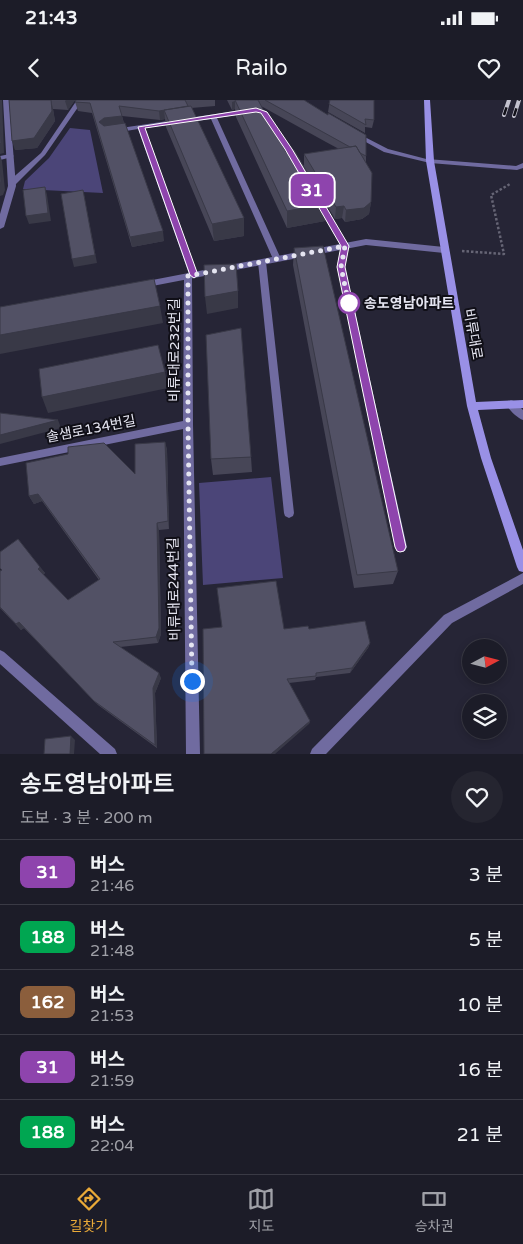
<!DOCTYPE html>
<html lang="ko">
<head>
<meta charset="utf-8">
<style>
	:root { --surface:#1c1c28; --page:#252530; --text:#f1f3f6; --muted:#a0a1a8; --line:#3a3a45; --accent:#eaaa38 }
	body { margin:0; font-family:"Varela Round","Noto Sans KR",sans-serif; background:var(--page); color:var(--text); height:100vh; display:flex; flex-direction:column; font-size:19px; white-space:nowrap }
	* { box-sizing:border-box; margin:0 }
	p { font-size:16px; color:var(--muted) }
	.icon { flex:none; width:28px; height:28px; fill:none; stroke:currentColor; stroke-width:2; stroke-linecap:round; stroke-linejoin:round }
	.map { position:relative; height:654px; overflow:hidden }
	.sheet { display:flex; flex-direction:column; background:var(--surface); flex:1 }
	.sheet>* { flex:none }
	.badge { padding:0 10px; border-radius:8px; font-size:18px; line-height:32px }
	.needle { width:32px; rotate:83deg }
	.controls { position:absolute; left:462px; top:539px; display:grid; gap:10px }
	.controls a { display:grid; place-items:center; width:45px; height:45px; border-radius:50%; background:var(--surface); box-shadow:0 2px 8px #0003,0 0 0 1px var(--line); font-size:25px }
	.you { position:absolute; width:25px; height:25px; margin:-12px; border:4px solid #fff; border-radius:50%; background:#1a73e8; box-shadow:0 0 0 8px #1a73e833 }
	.map>.badge { position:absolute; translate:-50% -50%; box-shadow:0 0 0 2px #fff }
	.round { display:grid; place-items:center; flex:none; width:52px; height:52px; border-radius:26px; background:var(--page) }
	.summary { display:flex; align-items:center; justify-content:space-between; height:85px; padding:0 20px }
	h1 { font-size:24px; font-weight:600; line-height:38px }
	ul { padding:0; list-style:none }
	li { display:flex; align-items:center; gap:15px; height:65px; padding:0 20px; border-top:1px solid var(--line) }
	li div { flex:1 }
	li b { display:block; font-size:19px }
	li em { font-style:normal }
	li .badge { min-width:55px; font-weight:700; text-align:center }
	.status { display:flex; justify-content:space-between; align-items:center; height:35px; padding:0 25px; background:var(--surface); direction:ltr }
	.status svg { height:14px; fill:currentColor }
	header { display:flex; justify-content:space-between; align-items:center; height:65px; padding:0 20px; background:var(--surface); font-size:22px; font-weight:600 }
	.dock { display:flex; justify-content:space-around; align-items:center; height:70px; border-top:1px solid var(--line); background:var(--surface); font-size:14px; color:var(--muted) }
	.dock a { display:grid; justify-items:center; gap:2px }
	.dock .on { color:var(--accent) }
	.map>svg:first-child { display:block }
</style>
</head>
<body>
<div class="status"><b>21:43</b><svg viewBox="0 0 49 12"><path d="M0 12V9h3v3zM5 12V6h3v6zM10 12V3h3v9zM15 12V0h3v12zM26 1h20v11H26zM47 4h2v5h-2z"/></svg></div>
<header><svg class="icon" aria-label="back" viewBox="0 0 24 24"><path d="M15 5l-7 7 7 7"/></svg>Railo<svg class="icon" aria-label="heart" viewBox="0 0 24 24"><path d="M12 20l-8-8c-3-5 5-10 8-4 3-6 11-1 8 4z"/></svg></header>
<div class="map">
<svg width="523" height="654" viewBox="0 0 523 654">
	<rect width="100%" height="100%" fill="#262536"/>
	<!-- green -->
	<path fill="#4b4578" d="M 70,28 L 90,30 L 103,93 L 23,89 L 25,81 L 49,58 Z
		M 271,377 L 283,478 L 203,485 L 199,383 Z"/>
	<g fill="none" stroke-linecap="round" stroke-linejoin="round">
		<!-- path -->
		<path stroke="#666575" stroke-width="2.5" stroke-dasharray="2.5 2" stroke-linecap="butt" d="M 462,151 L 504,154 L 491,95 L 510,84"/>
		<!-- lane -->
		<path fill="#706ba0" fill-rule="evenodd" d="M 77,0 L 83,0 L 45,55 L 15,85 L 9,85 L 9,81 L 41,53 Z
			M 256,8 L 266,11 L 300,61 L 299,63 L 293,63 L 262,13 L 256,12 L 217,18 L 281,159 L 277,162 L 273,159 L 211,19 L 145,28 L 198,175 L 197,177 L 192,177 L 193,324 L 200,654 L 186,654 L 183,324 L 184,176 L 185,174 L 189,174 L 138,29 L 114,33 L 111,31 L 114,29 Z
			M 355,32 L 388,49 L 434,61 L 430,63 L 384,52 L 353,35 L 352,34 Z
			M 10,54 L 14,56 L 12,57 L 0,60 L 0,56 Z
			M 316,100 L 322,100 L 349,146 L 345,167 L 407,447 L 405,451 L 401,452 L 397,451 L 395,447 L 337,167 L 341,146 L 315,102 Z
			M 262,159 L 266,162 L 294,413 L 293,416 L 289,418 L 285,416 L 284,413 L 258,162 Z
			M 511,300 L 514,301 L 523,310 L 523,320 C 517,318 509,310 506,304 L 508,301 Z"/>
		<!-- street -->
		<path fill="#706ba0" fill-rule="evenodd" d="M 3,0 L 9,0 L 16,86 L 4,127 L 0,129 L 0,114 L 8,86 Z
			M 427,59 L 516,66 L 523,63 L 523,68 L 517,70 L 430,63 L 426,61 Z
			M 366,139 L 444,147 L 448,150 L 444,153 L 366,145 L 142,188 L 138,185 L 142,182 Z
			M 188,320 L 192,321 L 193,324 L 192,327 L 188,328 L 0,366 L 0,358 Z
			M 523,473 L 523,484 L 452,523 L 326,654 L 310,654 L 312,649 L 444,515 Z
			M 0,550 L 4,552 L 115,649 L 117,654 L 100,654 L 0,564 Z"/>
		<!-- secondary -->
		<path fill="#9990e6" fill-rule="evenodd" d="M 424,0 L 430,0 L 434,61 L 476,302 L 523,300 L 523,308 L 478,310 L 491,358 L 523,450 L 523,472 L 519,471 L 517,467 L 481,358 L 467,306 L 426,61 Z"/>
		<!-- rail casing -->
		<g stroke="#c3c2cf" stroke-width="4">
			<path id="rail" d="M 504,15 L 509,0
				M 514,16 L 519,0"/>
		</g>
		<!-- rail -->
		<use href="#rail" stroke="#100f17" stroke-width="2.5" stroke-dasharray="8" stroke-linecap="butt"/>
	</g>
	<!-- wall -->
	<path fill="#474657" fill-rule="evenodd" d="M 9,0 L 75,0 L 68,10 L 53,9 L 55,21 L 37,48 L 15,50 Z
		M 76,0 L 215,0 L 215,6 L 191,8 L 244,136 L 214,141 L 166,27 L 165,19 L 160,20 L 122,16 L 124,23 L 164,141 L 132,147 L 92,13 L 78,11 L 75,2 Z
		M 227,0 L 304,0 L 366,56 L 366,62 L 371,102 L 369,114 L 362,119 L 345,122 L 342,118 L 335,119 L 326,104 L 325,121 L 287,128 L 236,17 L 235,9 L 232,10 ZM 261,6 L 326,42 L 339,49 L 304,54 L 304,66 L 286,52 Z
		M 330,0 L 374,20 L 372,28 L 365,27 L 365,33 L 328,12 Z
		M 294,148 L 398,471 L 393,484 L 354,488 L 293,165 Z
		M 165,342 L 167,350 L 169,429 L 159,430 L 161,534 L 158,543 L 120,547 L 161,578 L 155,593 L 157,648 L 98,605 L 24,528 L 21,530 L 0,508 L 0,471 L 40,467 L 45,473 L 43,475 L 68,500 L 99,480 L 42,401 L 34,404 L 29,396 L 135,374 Z
		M 251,357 L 252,372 L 213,375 L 211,359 Z
		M 222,527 L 284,529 L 309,529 L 370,543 L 368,548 L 350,573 L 316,577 L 315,580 L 289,583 L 310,621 L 309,624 Z"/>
	<!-- shaded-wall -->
	<path fill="#393947" d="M 0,0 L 2,0 L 4,53 L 0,54 Z
		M 51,0 L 53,9 L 55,21 L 37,48 L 15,50 L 12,41 Z
		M 66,0 L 75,0 L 68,10 L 65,1 Z
		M 235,1 L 235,9 L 232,10 L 232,2 Z
		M 188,6 L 164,10 L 165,19 L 160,20 L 159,11 Z
		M 122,16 L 124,25 L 106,28 L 99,22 L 104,18 Z
		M 0,55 L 2,61 L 5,90 L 3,95 L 0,96 Z
		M 45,87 L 47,95 L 51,121 L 29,124 L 26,116 Z
		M 83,90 L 97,163 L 74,167 L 72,159 Z
		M 371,102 L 369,114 L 362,119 L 345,122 L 346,110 Z
		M 326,104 L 325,121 L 287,128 L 287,111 Z
		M 344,106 L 342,118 L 335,119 L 336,107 Z
		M 244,118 L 244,136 L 214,141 L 212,124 Z
		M 163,131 L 164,141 L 132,147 L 130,137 Z
		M 238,191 L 238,208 L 207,214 L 205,197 Z
		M 160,206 L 163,223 L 0,254 L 0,235 Z
		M 165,272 L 168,288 L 48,313 L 42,297 Z
		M 58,320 L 61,328 L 0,344 L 0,335 Z
		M 165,342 L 167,350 L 169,429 L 168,421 Z
		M 38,394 L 42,401 L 34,404 L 29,396 Z
		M 157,423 L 159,430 L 161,534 L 158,543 L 156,537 Z
		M 40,467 L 45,473 L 42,475 L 38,469 Z
		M 19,522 L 24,528 L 21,530 L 16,524 Z
		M 370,543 L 368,548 L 350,573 L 352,568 Z
		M 159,573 L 161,578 L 155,593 L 157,648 L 155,645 L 153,588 Z
		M 310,621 L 309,624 L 275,654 L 271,654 Z
		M 71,636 L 75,640 L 74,654 L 70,654 Z"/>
	<!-- building -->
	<path fill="#525165" stroke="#393947" d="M 9,0 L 51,0 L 52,11 L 34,38 L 12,41 Z
		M 76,0 L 185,0 L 188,6 L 159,11 L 119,6 L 122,16 L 104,18 L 99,22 L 104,26 L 125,23 L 163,131 L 130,137 L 90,3 L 75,2 Z
		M 235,0 L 258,0 L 286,52 L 294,50 L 326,104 L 287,111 Z
		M 265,0 L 304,0 L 328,15 L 328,13 L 366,35 L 366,56 L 360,53 L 356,46 L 350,47 Z
		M 330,0 L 374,0 L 374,20 L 365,19 L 366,25 L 329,4 Z
		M 191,6 L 244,118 L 212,124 L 164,10 Z
		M 0,23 L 1,43 L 0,44 Z
		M 356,46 L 372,73 L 371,102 L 364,108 L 346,110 L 344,106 L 336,107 L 304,54 Z
		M 0,66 L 1,81 L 0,85 Z
		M 45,87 L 48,113 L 26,116 L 23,90 Z
		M 83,90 L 95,155 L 72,159 L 61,94 Z
		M 323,146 L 398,471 L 357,475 L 294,148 Z
		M 236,164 L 238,191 L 205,197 L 204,165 Z
		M 154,179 L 160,206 L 0,235 L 0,207 Z
		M 241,228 L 251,357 L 211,359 L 206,235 Z
		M 158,245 L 165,272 L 42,297 L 39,269 Z
		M 0,313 L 58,320 L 0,335 Z
		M 165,342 L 168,421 L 157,423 L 159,528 L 156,537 L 113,542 L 159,573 L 153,588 L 155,645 L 94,601 L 19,522 L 16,524 L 0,507 L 0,471 L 2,470 L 0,468 L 0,452 L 18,439 L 40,467 L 38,469 L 68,500 L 100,479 L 38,394 L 29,396 L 26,363 L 68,354 L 68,347 L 104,343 L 135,374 L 135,344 Z
		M 276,481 L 284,529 L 308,526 L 309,529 L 365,521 L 370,543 L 352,568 L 316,573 L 316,576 L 287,579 L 310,621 L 271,654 L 204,654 L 203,529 L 222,527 L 217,488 Z
		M 71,636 L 70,654 L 44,654 L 45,639 Z"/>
	<!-- line -->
	<path fill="#8e44ad" stroke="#fff" d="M 256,8 L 267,12 L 292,49 L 349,146 L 345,167 L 406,447 L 404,451 L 400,452 L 397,451 L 395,447 L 337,167 L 341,146 L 285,49 L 261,13 L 256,12 L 145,28 L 198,175 L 194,178 L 190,175 L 138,27 Z"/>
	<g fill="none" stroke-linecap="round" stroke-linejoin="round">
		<!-- walk -->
		<path stroke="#e5e5f1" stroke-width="5" stroke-dasharray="0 9" d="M 192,581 L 188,324 L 188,176 L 345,146 L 341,167 L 349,205 L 349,203"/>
	</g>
	<!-- markers -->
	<circle fill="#fff" stroke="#8e44ad" stroke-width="2.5" cx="349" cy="203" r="10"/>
	<g text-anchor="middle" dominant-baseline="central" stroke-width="4" stroke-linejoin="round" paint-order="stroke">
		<!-- stop labels -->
		<g font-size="14" font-weight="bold" fill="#e5e5f1" stroke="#100f17" text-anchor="start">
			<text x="364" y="203">송도영남아파트</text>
		</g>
		<!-- street labels -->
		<g font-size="14" fill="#e5e5f1" stroke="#100f17">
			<text transform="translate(473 234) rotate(80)">비류대로</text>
			<text transform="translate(174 250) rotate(-90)">비류대로232번길</text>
			<text transform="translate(91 329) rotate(-11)">솔샘로134번길</text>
			<text transform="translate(174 489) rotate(-91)">비류대로244번길</text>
		</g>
	</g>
</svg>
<div class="controls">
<a><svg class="needle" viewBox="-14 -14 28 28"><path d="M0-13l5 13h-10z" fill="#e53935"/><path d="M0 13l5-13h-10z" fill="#a0a1a8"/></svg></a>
<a><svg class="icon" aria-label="layers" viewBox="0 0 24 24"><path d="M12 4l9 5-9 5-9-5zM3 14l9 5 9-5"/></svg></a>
</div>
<div class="you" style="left:192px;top:581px"></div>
<b class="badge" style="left:312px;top:90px;background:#8e44ad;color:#fff">31</b>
</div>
<section class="sheet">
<div class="summary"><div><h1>송도영남아파트</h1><p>도보 · 3 분 · 200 m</p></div><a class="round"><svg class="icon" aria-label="heart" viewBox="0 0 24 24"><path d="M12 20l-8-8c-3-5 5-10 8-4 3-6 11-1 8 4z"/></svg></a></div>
<ul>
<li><span class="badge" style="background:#8e44ad;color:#fff">31</span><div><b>버스</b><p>21:46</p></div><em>3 분</em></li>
<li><span class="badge" style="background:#00a651;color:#fff">188</span><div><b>버스</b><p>21:48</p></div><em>5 분</em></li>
<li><span class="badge" style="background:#8b5e3c;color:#fff">162</span><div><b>버스</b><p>21:53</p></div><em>10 분</em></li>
<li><span class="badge" style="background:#8e44ad;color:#fff">31</span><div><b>버스</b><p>21:59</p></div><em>16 분</em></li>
<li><span class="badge" style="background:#00a651;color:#fff">188</span><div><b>버스</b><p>22:04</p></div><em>21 분</em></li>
</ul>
</section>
<nav class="dock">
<a class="on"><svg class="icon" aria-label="directions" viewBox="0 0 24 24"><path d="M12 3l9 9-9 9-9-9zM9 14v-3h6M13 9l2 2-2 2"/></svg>길찾기</a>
<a><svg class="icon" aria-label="map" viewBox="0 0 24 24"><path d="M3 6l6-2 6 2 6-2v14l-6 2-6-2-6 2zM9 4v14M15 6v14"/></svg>지도</a>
<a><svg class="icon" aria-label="tickets" viewBox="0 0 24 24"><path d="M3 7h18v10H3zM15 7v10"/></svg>승차권</a>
</nav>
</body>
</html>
